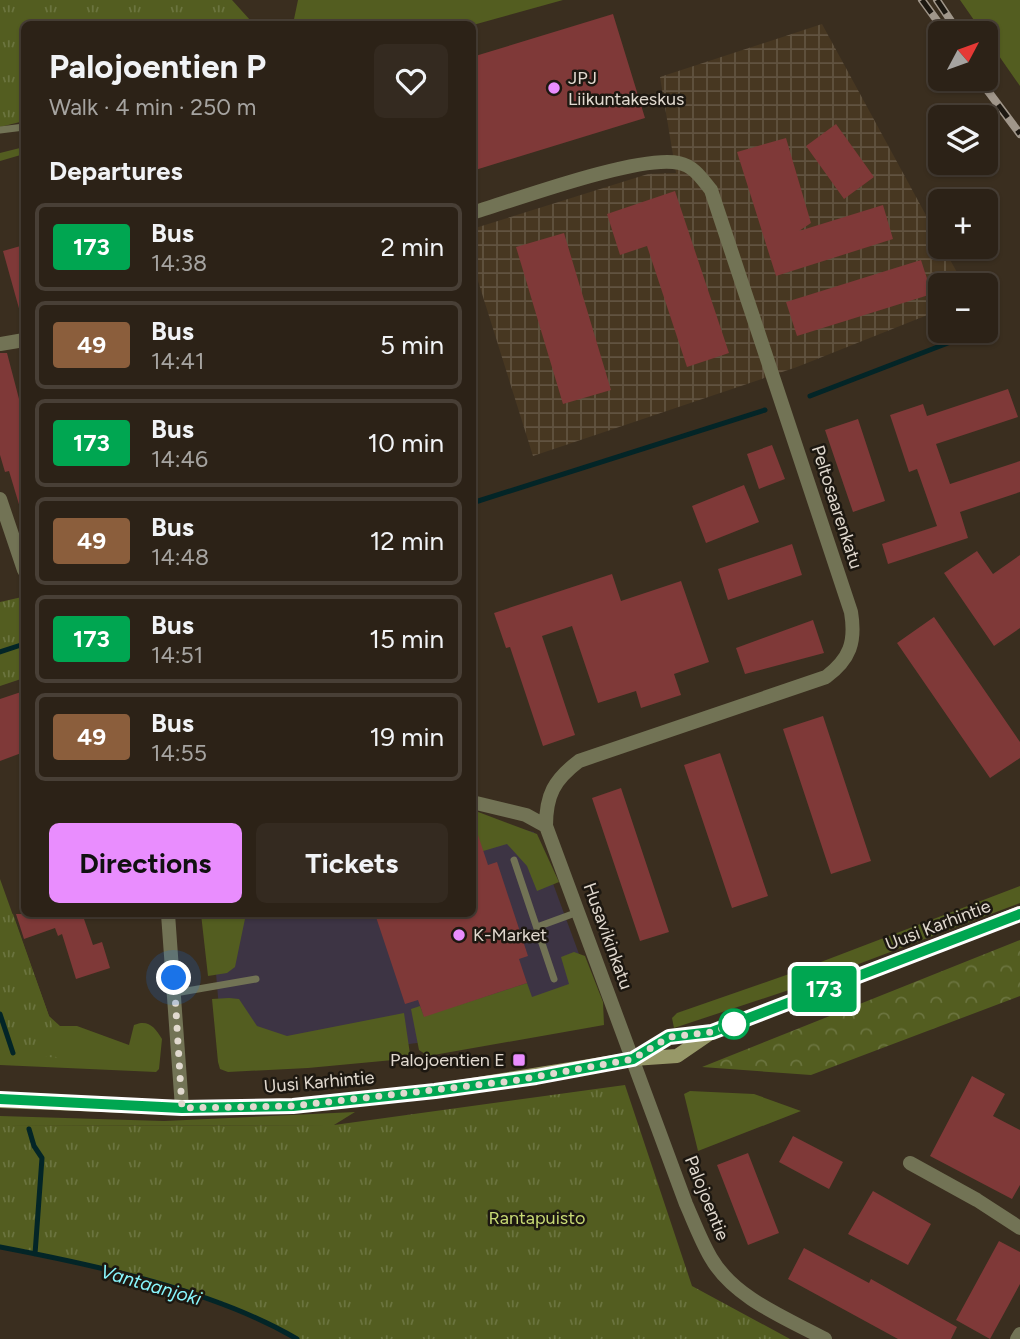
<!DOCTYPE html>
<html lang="en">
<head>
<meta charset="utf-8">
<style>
	:root { --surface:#2c2217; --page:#342a20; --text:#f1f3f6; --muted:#a6a4a1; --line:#483f36; --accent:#e98dfe }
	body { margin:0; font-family:Figtree,sans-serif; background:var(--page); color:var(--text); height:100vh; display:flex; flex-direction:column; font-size:26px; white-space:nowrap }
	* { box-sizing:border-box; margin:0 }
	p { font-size:23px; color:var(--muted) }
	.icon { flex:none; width:38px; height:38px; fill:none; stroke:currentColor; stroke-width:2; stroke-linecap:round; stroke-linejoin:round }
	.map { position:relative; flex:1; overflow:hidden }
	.drawer { position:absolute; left:21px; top:21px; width:455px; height:896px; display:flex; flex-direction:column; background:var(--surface); border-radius:10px; box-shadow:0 2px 5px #0004,0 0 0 2px var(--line) }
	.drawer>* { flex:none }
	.badge { padding:0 14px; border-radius:5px; font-size:24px; line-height:46px }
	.needle { width:46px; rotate:49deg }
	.fabs { position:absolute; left:928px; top:21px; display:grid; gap:14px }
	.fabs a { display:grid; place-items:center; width:70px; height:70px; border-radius:10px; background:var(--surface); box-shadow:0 2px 5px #0004,0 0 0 2px var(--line); font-size:35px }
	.you { position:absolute; width:35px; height:35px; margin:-18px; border:5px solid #fff; border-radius:50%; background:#1a73e8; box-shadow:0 0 0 10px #1a73e833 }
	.map>.badge { position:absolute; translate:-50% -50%; box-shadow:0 0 0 4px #fff }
	h2 { padding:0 28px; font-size:26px; line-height:63px }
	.round { display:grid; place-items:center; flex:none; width:74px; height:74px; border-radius:10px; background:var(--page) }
	.summary { display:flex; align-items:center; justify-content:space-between; height:119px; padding:0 28px }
	h1 { font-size:33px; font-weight:700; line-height:52px }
	.cta { display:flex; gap:14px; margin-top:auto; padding:14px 28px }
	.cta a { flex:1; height:80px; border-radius:10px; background:var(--accent); color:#111; font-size:28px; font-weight:700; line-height:80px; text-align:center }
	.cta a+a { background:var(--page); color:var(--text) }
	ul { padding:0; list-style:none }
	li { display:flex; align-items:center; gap:21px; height:88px; margin:0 14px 10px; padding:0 14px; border:4px solid var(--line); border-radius:10px }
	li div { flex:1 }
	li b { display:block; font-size:26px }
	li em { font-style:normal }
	li .badge { min-width:77px; font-weight:700; text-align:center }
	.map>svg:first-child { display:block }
</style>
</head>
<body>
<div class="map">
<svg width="1020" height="1339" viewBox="0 0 1020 1339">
	<defs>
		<pattern id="industrial-grid" width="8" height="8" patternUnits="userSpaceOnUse" patternTransform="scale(1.75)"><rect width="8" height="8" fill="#473721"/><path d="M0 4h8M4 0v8" fill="none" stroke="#615340"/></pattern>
		<pattern id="forest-crowns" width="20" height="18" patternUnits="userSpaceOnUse" patternTransform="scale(1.75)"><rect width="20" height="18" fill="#535d20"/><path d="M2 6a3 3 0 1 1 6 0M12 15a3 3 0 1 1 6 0" fill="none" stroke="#6b743f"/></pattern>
		<pattern id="park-tufts" width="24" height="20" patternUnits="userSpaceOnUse" patternTransform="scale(1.75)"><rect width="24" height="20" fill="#535d20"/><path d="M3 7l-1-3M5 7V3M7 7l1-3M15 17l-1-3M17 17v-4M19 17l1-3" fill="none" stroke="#6b743f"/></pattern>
	</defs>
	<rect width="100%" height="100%" fill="#3a2e1f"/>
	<!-- commercial -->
	<path fill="#3d3444" d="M 473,819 L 534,832 L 603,1019 L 224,1068 L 211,914 L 472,914 Z"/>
	<!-- industrial -->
	<path fill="url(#industrial-grid)" d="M 822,24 L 940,241 L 940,247 L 943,247 L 964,285 L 940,285 L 940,310 L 797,367 L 533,456 L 473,265 L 472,229 L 648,174 L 676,173 L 660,77 Z"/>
	<!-- grass -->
	<path fill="#535d20" d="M 298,0 L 563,0 L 473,25 L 293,24 Z
		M 960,0 L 1020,0 L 1020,86 Z
		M 473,810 L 537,834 L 559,882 L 537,891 L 527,866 L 507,844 L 473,854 Z
		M 1020,886 L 1020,903 L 795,988 L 674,1028 L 672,1018 L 677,1013 L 792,973 Z
		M 0,912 L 13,914 L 49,1016 L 60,1026 L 77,1026 L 129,1045 L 134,1025 C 148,1019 155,1027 162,1039 L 159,1069 L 156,1072 L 0,1065 Z
		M 201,914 L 246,914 L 235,967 L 227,973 L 208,976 Z
		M 574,952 L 585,956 L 603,1002 L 604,1025 L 428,1056 L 419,1050 L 411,1009 L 420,1006 L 424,1016 L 527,983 L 532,997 L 569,984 L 561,957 Z
		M 229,998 L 239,999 L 257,1026 L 287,1036 L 404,1013 L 410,1054 L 404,1059 L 308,1068 L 228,1072 L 220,1069 L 218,1062 L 212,999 Z
		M 690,1091 L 754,1094 L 801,1111 L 698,1151 L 684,1094 Z
		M 355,1112 L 334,1125 L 0,1126 L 0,1116 L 164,1121 Z"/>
	<!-- forest -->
	<path fill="url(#forest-crowns)" d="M 24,147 L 24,154 L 0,161 L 0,153 Z
		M 1020,940 L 1020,996 L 811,1075 L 702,1067 Z"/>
	<!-- park -->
	<path fill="url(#park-tufts)" d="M 0,0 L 232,0 L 250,20 L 276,21 L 275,24 L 24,24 L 24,121 L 0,127 Z
		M 22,597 L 24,678 L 0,686 L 0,602 Z
		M 0,879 L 64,1058 L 0,1054 Z
		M 625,1085 L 692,1286 L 790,1339 L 297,1339 C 214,1290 94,1265 0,1247 L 0,1126 L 334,1125 Z"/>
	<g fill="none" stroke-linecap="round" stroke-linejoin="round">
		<!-- stream -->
		<path stroke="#032527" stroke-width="5" d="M 810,396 L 974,333
			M 472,503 L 765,410
			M 0,652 L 24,644
			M 0,1014 L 13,1053
			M 29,1129 L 34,1146 L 42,1158 L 35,1254
			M 0,1247 C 94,1265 214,1290 297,1339"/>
	</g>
	<!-- building -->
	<path fill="#7f3938" d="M 613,14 L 645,118 L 472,171 L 472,57 Z
		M 836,124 L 874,177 L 844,199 L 806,146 Z
		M 786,138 L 811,223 L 799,231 L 883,205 L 893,239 L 776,276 L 737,152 Z
		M 675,191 L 729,353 L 687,367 L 647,246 L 620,255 L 607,214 Z
		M 564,233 L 611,390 L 563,404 L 516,247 Z
		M 24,245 L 24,312 L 20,312 L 3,251 Z
		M 921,260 L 932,294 L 797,336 L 786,302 Z
		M 0,353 L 7,353 L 24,418 L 24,511 L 21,511 L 9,471 L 5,472 L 0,455 Z
		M 1008,389 L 1018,417 L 936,444 L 950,484 L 1020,461 L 1020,492 L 960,512 L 968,538 L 888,564 L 882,544 L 937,526 L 917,469 L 909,472 L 890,415 L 923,404 L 927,416 Z
		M 858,419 L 885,501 L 853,512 L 825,430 Z
		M 772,445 L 785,479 L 759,489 L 747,454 Z
		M 744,485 L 759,522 L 706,543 L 692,506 Z
		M 792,544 L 802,575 L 728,600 L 718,569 Z
		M 977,551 L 993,574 L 1020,555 L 1020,628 L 994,646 L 944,573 Z
		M 612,574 L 621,601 L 681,581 L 709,662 L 674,674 L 681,695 L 641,708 L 636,691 L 598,703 L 572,626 L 542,636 L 575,735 L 543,746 L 510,647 L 506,648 L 494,613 Z
		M 934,617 L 1020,742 L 1020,758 L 990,778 L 897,643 Z
		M 813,620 L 824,653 L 745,674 L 736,648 Z
		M 24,691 L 24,752 L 0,761 L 0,699 Z
		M 823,716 L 871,861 L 831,874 L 783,729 Z
		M 720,753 L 768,896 L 732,908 L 684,765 Z
		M 621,788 L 669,932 L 640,941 L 592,798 Z
		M 472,826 L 475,826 L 488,865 L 497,862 L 528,956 L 519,959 L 527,983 L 424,1017 L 418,1000 L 405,1004 L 375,914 L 472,914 Z
		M 16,914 L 91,914 L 92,916 L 84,919 L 93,945 L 102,942 L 110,968 L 76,979 L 62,934 L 58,936 L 55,928 L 24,939 Z
		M 972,1076 L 1005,1094 L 993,1116 L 1020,1130 L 1020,1185 L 1012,1199 L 930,1156 Z
		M 793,1136 L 843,1162 L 829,1189 L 779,1162 Z
		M 748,1153 L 779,1233 L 748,1245 L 717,1165 Z
		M 873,1191 L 931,1224 L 908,1265 L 848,1234 Z
		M 999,1241 L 1020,1252 L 1020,1284 L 990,1339 L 956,1320 Z
		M 804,1248 L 869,1283 L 871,1279 L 957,1327 L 951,1339 L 898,1339 L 788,1279 Z"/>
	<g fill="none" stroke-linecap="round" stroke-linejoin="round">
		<!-- lane -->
		<path stroke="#727355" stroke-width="7" d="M 0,130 L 24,127
			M 514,860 L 554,979
			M 537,927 L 578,912
			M 175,993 L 256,979"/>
		<!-- street -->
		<path stroke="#727355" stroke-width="14" d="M 472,213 C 515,200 640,154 679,163 C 694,166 702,179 711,190 L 851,612 C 856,642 850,659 826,677 L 579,761 C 554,780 546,795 546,826 L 686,1204 C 694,1222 701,1241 711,1258 C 734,1298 786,1318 825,1339
			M 0,344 L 24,340
			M 0,499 L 24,570
			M 472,802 L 526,815 L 546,826
			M 168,914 L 182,1108
			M 910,1163 L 977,1200 L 1020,1228
			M 1017,1339 L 1020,1334"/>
		<!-- secondary -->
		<path stroke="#979868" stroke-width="14" d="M 636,1058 L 669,1037 L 707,1032
			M 0,1101 L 182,1108 L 293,1106 L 435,1091 L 633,1059 L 677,1056 L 712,1032 L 1020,913"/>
		<!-- rail casing -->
		<g stroke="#a0968a" stroke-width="8">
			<path id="rail" d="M 922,0 L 946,33
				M 937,0 L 959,33
				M 979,79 L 1020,134"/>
		</g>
		<!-- rail -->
		<use href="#rail" stroke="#1d1811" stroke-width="5" stroke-dasharray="16" stroke-linecap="butt"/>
	</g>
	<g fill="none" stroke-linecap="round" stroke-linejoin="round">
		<!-- line casing -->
		<g stroke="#fff" stroke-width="16">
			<path id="line" d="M 0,1099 L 182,1108 L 293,1106 L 435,1091 L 536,1077 L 633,1059 L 669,1037 L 712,1032 L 1020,914"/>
		</g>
		<!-- line -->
		<use href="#line" stroke="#00a651" stroke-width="10"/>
		<!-- walk -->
		<path stroke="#e1d9cf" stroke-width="7" stroke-dasharray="0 12.6" d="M 174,978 L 182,1108 L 293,1106 L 512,1081 L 633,1059 L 669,1037 L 712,1032 L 737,1023 L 734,1024"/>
	</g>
	<!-- markers -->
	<g fill="#e98dfe" stroke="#1d1811" stroke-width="2.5">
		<circle cx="554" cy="88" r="7"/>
		<circle cx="459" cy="935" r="7"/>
		<rect x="512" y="1053" width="14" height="14" rx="3.5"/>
	</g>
	<circle fill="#fff" stroke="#00a651" stroke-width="3.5" cx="734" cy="1024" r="14"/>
	<g text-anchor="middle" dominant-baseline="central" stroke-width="5" stroke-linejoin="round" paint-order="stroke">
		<!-- poi labels -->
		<g font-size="18" fill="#e1d9cf" stroke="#1d1811" text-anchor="start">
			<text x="568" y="78">JPJ<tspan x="568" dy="21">Liikuntakeskus</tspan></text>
			<text x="473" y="935">K-Market</text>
			<text x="505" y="1060" text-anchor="end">Palojoentien E</text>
		</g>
		<!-- street labels -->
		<g font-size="18" fill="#e1d9cf" stroke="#1d1811">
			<text transform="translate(837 507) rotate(72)">Peltosaarenkatu</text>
			<text transform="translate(938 925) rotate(-21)">Uusi Karhintie</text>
			<text transform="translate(608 936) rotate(70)">Husavikinkatu</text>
			<text transform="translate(319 1082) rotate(-5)">Uusi Karhintie</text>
			<text transform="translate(707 1198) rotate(68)">Palojoentie</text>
		</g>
		<!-- park labels -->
		<g font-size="18" fill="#c7d974" stroke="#1d1811">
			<text x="537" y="1218">Rantapuisto</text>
		</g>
		<!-- water labels -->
		<g font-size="19" font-style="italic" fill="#89f7fe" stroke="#1d1811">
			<text transform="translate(151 1285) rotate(16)">Vantaanjoki</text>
		</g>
	</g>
</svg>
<div class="fabs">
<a><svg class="needle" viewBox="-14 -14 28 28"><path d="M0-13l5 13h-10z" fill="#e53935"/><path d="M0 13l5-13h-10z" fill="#a6a4a1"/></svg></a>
<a><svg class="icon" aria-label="layers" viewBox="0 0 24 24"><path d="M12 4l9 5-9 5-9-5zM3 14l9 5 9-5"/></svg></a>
<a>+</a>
<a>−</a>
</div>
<div class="you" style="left:174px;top:978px"></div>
<b class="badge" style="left:824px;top:989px;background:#00a651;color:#fff">173</b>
<section class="drawer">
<div class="summary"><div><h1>Palojoentien P</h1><p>Walk · 4 min · 250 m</p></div><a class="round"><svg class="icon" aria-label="heart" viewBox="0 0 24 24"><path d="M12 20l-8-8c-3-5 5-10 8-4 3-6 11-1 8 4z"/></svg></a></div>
<h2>Departures</h2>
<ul>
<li><span class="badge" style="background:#00a651;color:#fff">173</span><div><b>Bus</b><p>14:38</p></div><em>2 min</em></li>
<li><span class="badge" style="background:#8b5e3c;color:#fff">49</span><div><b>Bus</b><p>14:41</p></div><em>5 min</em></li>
<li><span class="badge" style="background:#00a651;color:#fff">173</span><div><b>Bus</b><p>14:46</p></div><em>10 min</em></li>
<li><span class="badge" style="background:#8b5e3c;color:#fff">49</span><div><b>Bus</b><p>14:48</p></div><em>12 min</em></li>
<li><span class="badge" style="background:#00a651;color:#fff">173</span><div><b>Bus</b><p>14:51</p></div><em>15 min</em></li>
<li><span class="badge" style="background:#8b5e3c;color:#fff">49</span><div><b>Bus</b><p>14:55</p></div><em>19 min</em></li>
</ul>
<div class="cta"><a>Directions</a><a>Tickets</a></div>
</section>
</div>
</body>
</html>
